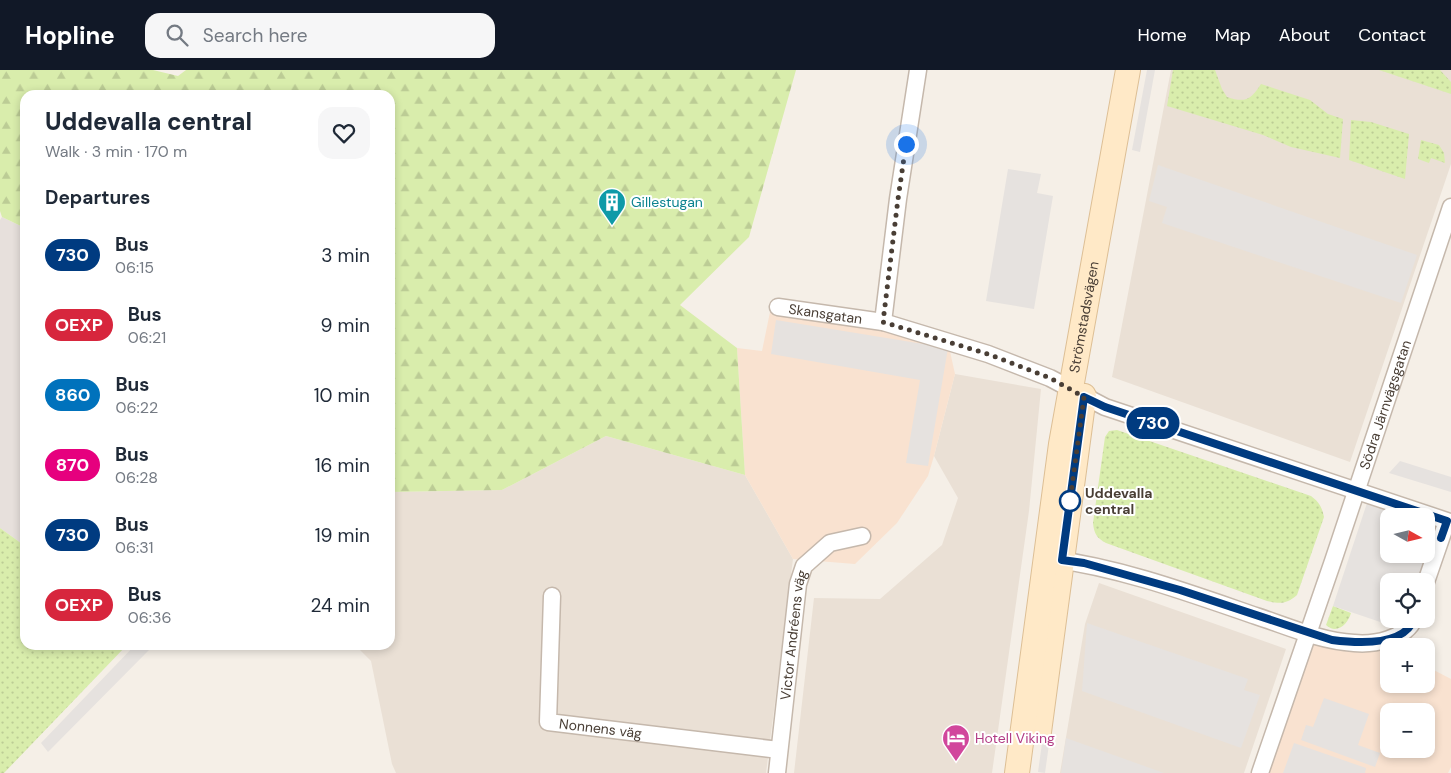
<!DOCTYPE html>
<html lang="en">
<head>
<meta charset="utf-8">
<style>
	:root { --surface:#fff; --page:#f6f6f7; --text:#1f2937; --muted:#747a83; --accent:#111827 }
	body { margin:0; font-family:"DM Sans",sans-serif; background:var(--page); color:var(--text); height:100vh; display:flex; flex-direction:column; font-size:19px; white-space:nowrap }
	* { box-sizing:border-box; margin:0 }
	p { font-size:16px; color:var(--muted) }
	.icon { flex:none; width:28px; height:28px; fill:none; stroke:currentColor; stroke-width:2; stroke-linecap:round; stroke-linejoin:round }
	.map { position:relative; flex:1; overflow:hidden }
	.details { position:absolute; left:20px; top:20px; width:375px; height:560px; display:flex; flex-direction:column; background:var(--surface); border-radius:15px; box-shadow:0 2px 8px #0003 }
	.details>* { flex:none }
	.badge { padding:0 10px; border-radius:16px; font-size:18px; line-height:32px }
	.needle { width:32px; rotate:98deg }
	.tools { position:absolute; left:1380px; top:438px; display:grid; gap:10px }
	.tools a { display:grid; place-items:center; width:55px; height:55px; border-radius:10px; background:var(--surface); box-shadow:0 2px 8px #0003; font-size:25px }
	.you { position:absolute; width:25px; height:25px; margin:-12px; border:4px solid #fff; border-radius:50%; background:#1a73e8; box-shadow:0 0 0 8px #1a73e833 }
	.map>.badge { position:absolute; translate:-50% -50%; box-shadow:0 0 0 2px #fff }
	h2 { padding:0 25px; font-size:19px; line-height:45px }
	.round { display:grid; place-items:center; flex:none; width:52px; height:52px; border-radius:15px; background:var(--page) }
	.overview { display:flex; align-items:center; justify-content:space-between; height:85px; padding:0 25px }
	h1 { font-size:24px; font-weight:800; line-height:38px }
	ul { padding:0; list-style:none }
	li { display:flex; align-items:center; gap:15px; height:70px; padding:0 25px }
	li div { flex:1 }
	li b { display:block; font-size:19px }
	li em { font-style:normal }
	li .badge { min-width:55px; font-weight:700; text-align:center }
	header { display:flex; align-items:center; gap:30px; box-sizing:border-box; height:70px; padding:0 25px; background:var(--accent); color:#fff }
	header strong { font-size:24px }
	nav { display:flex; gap:28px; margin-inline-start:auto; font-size:18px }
	.search { width:350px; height:45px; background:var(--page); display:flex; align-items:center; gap:12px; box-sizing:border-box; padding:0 18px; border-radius:15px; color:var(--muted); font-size:19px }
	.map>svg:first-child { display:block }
</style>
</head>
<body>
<header>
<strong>Hopline</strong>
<div class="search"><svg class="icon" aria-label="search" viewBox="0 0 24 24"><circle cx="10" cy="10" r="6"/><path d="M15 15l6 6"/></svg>Search here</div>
<nav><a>Home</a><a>Map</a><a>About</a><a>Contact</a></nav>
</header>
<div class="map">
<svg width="1451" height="703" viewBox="0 0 1451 703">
	<defs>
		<pattern id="grass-dots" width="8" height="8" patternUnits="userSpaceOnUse" patternTransform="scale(1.25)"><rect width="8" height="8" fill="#d9edac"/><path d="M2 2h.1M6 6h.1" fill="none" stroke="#bccc95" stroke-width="1.8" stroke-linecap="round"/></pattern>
		<pattern id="forest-firs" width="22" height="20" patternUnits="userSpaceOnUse" patternTransform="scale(1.25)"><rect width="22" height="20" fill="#d9edac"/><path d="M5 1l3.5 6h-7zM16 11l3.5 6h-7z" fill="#bccc95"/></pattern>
	</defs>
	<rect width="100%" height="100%" fill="#f5efe7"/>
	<!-- residential -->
	<path fill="#eae0d5" d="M 1171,0 L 1451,0 L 1451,94 L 1350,392 L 1112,307 Z
		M 955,304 L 1041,319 L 1029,441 L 992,703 L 794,703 L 814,528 L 880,529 L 942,475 L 958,428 L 934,386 Z
		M 606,366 L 745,405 L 793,489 L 766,703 L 396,703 L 392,694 L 371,591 L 355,575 L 390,575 L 390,422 L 502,420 Z
		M 1099,513 L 1286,579 L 1244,703 L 1060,703 L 1085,554 Z"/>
	<!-- commercial -->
	<path fill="#f9e2d0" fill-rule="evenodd" d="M 770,242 L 885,258 L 949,277 L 955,304 L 934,386 L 928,406 L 897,453 L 855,494 L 793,489 L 745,405 L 737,278 L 762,281 Z
		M 1410,559 L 1413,576 L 1389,576 L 1389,614 L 1426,614 L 1426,596 L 1451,609 L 1451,697 L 1448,703 L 1264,703 L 1312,570 L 1332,574 ZM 1389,641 L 1426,641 L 1426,679 L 1389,679 Z"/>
	<!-- industrial -->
	<path fill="#e7e0dc" d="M 2,147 L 25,158 L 25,476 L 0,458 L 0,150 Z"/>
	<!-- grass -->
	<path fill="url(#grass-dots)" d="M 1173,0 L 1215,0 L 1222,19 L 1227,27 C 1245,33 1251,30 1261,14 L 1310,30 L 1328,44 L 1343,49 L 1340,88 L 1291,77 L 1263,65 L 1167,36 Z
		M 1379,0 L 1440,0 L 1451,12 L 1451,24 Z
		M 1351,50 L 1371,52 L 1409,64 L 1405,109 L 1349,90 Z
		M 1421,70 L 1439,75 L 1444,83 L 1445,93 L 1431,88 L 1429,93 L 1418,89 Z
		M 1117,360 L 1311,426 C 1319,432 1322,437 1324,447 L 1297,525 C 1287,534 1280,534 1267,531 L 1106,473 C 1097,468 1094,464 1093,453 L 1105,367 L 1109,361 Z
		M 0,458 L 25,476 L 25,575 L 127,575 L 4,703 L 0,703 Z
		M 1333,536 L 1351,543 C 1348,554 1337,565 1326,555 Z"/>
	<!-- forest -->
	<path fill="url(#forest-firs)" d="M 0,0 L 153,0 L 178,6 L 186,0 L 796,0 L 749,167 L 680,235 L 737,278 L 745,405 L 606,366 L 502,420 L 390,422 L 390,25 L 25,25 L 25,158 L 2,147 L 0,141 Z"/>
	<!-- parking -->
	<path fill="#e6e2df" d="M 1147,0 L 1155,0 L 1140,82 L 1132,80 Z
		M 1158,95 L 1417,185 L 1401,233 L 1162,153 L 1167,137 L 1149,131 Z
		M 1008,99 L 1041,104 L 1037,123 L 1053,126 L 1034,239 L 986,231 Z
		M 776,250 L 948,278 L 928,396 L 906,393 L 920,310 L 771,284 Z
		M 1400,391 L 1451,407 L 1451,422 L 1389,403 Z
		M 1367,433 L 1405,446 L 1389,446 L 1389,484 L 1426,484 L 1426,454 L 1436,457 L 1418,511 L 1389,511 L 1389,549 L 1404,549 L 1401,559 L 1333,536 Z
		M 1087,553 L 1248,609 L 1244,620 L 1260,625 L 1241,678 L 1082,621 Z
		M 135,575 L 149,575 L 150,579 L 48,682 L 41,673 Z
		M 1050,616 L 1057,617 L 1045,703 L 1038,702 Z
		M 1324,628 L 1369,644 L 1358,675 L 1380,683 L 1375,697 L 1301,670 L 1306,655 L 1313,657 Z
		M 1066,668 L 1164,703 L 1061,703 Z
		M 1294,673 L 1366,698 L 1365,703 L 1283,703 Z"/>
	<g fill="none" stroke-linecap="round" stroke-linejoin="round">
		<!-- minor casing -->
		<g stroke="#c5b8ac" stroke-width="19">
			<g id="minor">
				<path id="s1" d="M 778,237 L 883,252 L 988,284 L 1050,308 L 1105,337 L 1447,451 L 1426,512"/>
				<path d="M 883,252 L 898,129 L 918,0"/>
				<path d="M 1052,489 C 1121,498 1189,523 1256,546 C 1287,556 1320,571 1354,573 C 1373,575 1406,569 1414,549"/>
				<path id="s2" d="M 552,526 L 548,652 L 779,680"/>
				<path id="s3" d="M 777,703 L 798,514 L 804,496 L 830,473 L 862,466"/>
				<path id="s4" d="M 1260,703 L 1333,491 L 1451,137"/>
			</g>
		</g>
		<!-- secondary casing -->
		<g stroke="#ddbf95" stroke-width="26">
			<g id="secondary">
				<path d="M 1039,662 L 1084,326"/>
				<path id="s5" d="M 1017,703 L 1061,374 L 1128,0"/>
			</g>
		</g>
		<!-- minor -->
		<use href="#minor" stroke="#fff" stroke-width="16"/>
		<!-- secondary -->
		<use href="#secondary" stroke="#ffe9c7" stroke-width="24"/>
	</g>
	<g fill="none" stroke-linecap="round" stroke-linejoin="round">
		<!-- line casing -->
		<g stroke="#fff" stroke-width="11">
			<path id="line" d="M 1414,549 C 1404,577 1356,573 1332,570 L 1180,520 L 1084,493 L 1062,490 L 1084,327 L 1105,337 L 1447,451 L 1441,468"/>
		</g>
		<!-- line -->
		<use href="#line" stroke="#003b80" stroke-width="8"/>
		<!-- walk -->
		<path stroke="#493e35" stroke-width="5" stroke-dasharray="0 9" d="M 906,74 L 898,129 L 883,252 L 988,284 L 1050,308 L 1084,327 L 1070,431"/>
	</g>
	<!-- icons -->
	<defs>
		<g id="building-pin" transform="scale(1.4375)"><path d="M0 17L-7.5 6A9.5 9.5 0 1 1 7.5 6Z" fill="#0f9aa8" stroke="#fff"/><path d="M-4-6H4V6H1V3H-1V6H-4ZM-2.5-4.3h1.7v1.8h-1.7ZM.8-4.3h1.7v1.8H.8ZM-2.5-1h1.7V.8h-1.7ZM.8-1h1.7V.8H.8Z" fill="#fff"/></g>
		<g id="hotel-pin" transform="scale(1.4375)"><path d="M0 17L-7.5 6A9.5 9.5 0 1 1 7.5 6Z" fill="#d1479c" stroke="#fff"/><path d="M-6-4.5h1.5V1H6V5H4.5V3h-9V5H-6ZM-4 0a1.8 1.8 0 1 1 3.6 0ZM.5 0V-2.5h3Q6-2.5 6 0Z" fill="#fff"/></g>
	</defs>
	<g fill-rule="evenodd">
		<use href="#building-pin" x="612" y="132"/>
		<use href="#hotel-pin" x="956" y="668"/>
	</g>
	<!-- markers -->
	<circle fill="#fff" stroke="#003b80" stroke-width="2.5" cx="1070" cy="431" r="10"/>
	<g text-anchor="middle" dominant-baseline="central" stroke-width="4" stroke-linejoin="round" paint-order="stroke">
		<!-- culture labels -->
		<g font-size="14" fill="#0d838f" stroke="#fff" text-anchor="start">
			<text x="631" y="132">Gillestugan</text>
		</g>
		<!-- street labels -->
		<g font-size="14" fill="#493e35" stroke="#fff">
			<text stroke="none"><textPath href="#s1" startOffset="48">Skansgatan</textPath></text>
			<text stroke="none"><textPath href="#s5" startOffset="461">Strömstadsvägen</textPath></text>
			<text stroke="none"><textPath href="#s4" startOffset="389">Södra Järnvägsgatan</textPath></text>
			<text stroke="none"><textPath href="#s3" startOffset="139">Victor Andréens väg</textPath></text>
			<text stroke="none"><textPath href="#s2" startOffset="179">Nonnens väg</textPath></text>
		</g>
		<!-- stop labels -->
		<g font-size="14" font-weight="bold" fill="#493e35" stroke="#fff" text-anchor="start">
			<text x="1085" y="423">Uddevalla<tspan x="1085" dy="16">central</tspan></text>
		</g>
		<!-- hotel labels -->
		<g font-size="14" fill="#b23c85" stroke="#fff" text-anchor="start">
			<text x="975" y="668">Hotell Viking</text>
		</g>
	</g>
</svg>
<div class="tools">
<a><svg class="needle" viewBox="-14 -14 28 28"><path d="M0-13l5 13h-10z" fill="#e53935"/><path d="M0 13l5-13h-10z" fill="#747a83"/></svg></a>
<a><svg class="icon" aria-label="locate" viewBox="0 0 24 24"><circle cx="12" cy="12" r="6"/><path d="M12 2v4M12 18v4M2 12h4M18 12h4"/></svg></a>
<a>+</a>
<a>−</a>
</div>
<div class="you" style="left:906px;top:74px"></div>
<b class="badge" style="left:1153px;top:353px;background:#003b80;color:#fff">730</b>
<section class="details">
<div class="overview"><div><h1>Uddevalla central</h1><p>Walk · 3 min · 170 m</p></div><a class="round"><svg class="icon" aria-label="heart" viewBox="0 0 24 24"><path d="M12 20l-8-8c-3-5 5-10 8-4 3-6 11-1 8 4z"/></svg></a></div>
<h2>Departures</h2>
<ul>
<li><span class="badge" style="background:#003b80;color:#fff">730</span><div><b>Bus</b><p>06:15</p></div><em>3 min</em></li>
<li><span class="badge" style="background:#d7263d;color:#fff">OEXP</span><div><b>Bus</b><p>06:21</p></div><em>9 min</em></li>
<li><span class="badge" style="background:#0072bc;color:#fff">860</span><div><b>Bus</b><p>06:22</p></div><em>10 min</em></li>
<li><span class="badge" style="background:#e6007e;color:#fff">870</span><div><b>Bus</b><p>06:28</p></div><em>16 min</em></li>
<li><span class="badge" style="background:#003b80;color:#fff">730</span><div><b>Bus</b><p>06:31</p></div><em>19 min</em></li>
<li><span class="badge" style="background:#d7263d;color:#fff">OEXP</span><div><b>Bus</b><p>06:36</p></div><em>24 min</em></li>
</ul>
</section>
</div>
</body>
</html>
